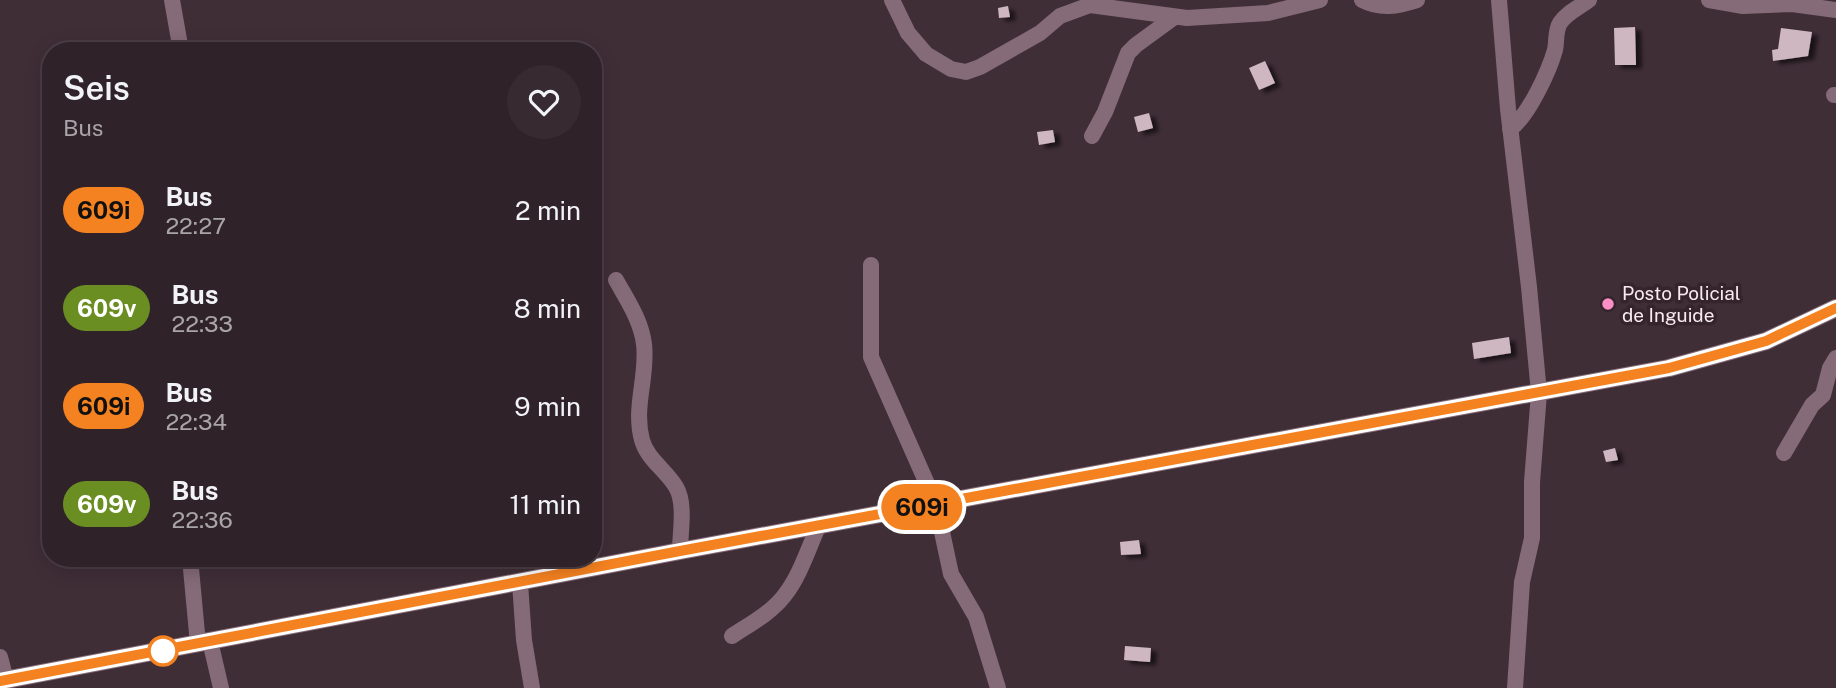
<!DOCTYPE html>
<html lang="en">
<head>
<meta charset="utf-8">
<style>
	:root { --surface:#302229; --page:#382a31; --text:#f1f3f6; --muted:#a8a4a8; --line:#4b3f46 }
	body { margin:0; font-family:"Public Sans",sans-serif; background:var(--page); color:var(--text); height:100vh; display:flex; flex-direction:column; font-size:26px; white-space:nowrap }
	* { box-sizing:border-box; margin:0 }
	p { font-size:23px; color:var(--muted) }
	.icon { flex:none; width:38px; height:38px; fill:none; stroke:currentColor; stroke-width:2; stroke-linecap:round; stroke-linejoin:round }
	.map { position:relative; flex:1; overflow:hidden }
	.drawer { position:absolute; left:42px; top:42px; width:560px; height:525px; display:flex; flex-direction:column; background:var(--surface); border-radius:28px; box-shadow:0 4px 18px #0003,0 0 0 2px var(--line) }
	.drawer>* { flex:none }
	.badge { padding:0 14px; border-radius:23px; font-size:24px; line-height:46px }
	.map>.badge { position:absolute; translate:-50% -50%; box-shadow:0 0 0 4px #fff }
	.round { display:grid; place-items:center; flex:none; width:74px; height:74px; border-radius:37px; background:var(--page) }
	.summary { display:flex; align-items:center; justify-content:space-between; height:119px; padding:0 21px }
	h1 { font-size:33px; font-weight:600; line-height:52px }
	ul { padding:0; list-style:none }
	li { display:flex; align-items:center; gap:21px; height:98px; padding:0 21px }
	li div { flex:1 }
	li b { display:block; font-size:26px }
	li em { font-style:normal }
	li .badge { min-width:77px; font-weight:700; text-align:center }
	.map>svg:first-child { display:block }
</style>
</head>
<body>
<div class="map">
<svg width="1836" height="688" viewBox="0 0 1836 688">
	<defs>
		<filter id="shadow"><feDropShadow dx="6" dy="3.5" stdDeviation="2" flood-color="#0009"/></filter>
	</defs>
	<rect width="100%" height="100%" fill="#402e37"/>
	<!-- building -->
	<path fill="#cfb7c2" filter="url(#shadow)" d="M 1008,6 L 1010,17 L 999,18 L 998,8 Z
		M 1635,27 L 1636,65 L 1615,65 L 1614,28 Z
		M 1781,28 L 1812,32 L 1808,56 L 1773,61 L 1772,50 L 1778,49 Z
		M 1265,61 L 1275,83 L 1259,90 L 1249,68 Z
		M 1149,113 L 1153,128 L 1138,132 L 1134,117 Z
		M 1053,130 L 1055,142 L 1039,145 L 1037,132 Z
		M 1509,337 L 1511,353 L 1474,359 L 1472,343 Z
		M 1615,448 L 1618,460 L 1606,462 L 1603,451 Z
		M 1139,540 L 1141,554 L 1121,555 L 1120,542 Z
		M 1125,646 L 1151,648 L 1150,662 L 1124,660 Z"/>
	<g fill="none" stroke-linecap="round" stroke-linejoin="round">
		<!-- minor -->
		<path stroke="#846b77" stroke-width="16" d="M 172,0 L 181,51
			M 892,0 L 908,33 L 926,54 L 951,69 L 966,72 L 980,67 L 1040,33 L 1060,16 L 1090,5 L 1187,18 L 1268,13 L 1320,0
			M 1362,0 C 1381,10 1398,6 1417,0
			M 1499,0 L 1508,109 L 1529,287 L 1539,393 L 1532,482 L 1532,538 L 1522,582 L 1515,688
			M 1709,0 L 1743,6 L 1792,4 L 1836,10
			M 1834,95 L 1836,95
			M 1510,129 C 1528,117 1549,71 1555,50 C 1557,41 1555,31 1560,23 C 1566,13 1580,7 1589,0
			M 1092,136 L 1105,112 L 1128,53 L 1136,45 L 1173,18
			M 871,265 L 871,357 L 936,504 L 951,574 L 976,617 L 998,688
			M 616,280 C 627,300 641,320 644,344 C 648,376 633,407 642,440 C 647,459 666,470 676,487 C 686,504 680,532 680,551
			M 1784,453 L 1812,405 L 1823,395 L 1830,368 L 1836,358
			M 190,558 L 198,644
			M 520,583 L 524,640 L 532,688
			M 732,636 C 750,624 771,613 784,596 C 800,576 808,549 818,527
			M 210,641 L 221,688
			M 0,657 L 6,680"/>
		<!-- tertiary -->
		<path stroke="#846b77" stroke-width="18" d="M 0,681 L 680,551 L 1669,368 L 1766,341 L 1836,308"/>
	</g>
	<g fill="none" stroke-linecap="round" stroke-linejoin="round">
		<!-- line casing -->
		<g stroke="#fff" stroke-width="16">
			<path id="line" d="M 0,681 L 680,551 L 1669,368 L 1766,341 L 1836,308"/>
		</g>
		<!-- line -->
		<use href="#line" stroke="#f58220" stroke-width="10"/>
	</g>
	<!-- markers -->
	<circle fill="#fa8fc7" stroke="#36242c" stroke-width="2.5" cx="1608" cy="304" r="7"/>
	<circle fill="#fff" stroke="#f58220" stroke-width="3.5" cx="163" cy="651" r="14"/>
	<g text-anchor="middle" dominant-baseline="central" stroke-width="7" stroke-linejoin="round" paint-order="stroke">
		<!-- poi labels -->
		<g font-size="19" fill="#f7ebf0" stroke="#36242c" text-anchor="start">
			<text x="1622" y="293">Posto Policial<tspan x="1622" dy="22">de Inguide</tspan></text>
		</g>
	</g>
</svg>
<b class="badge" style="left:922px;top:507px;background:#f58220;color:#111">609i</b>
<section class="drawer">
<div class="summary"><div><h1>Seis</h1><p>Bus</p></div><a class="round"><svg class="icon" aria-label="heart" viewBox="0 0 24 24"><path d="M12 20l-8-8c-3-5 5-10 8-4 3-6 11-1 8 4z"/></svg></a></div>
<ul>
<li><span class="badge" style="background:#f58220;color:#111">609i</span><div><b>Bus</b><p>22:27</p></div><em>2 min</em></li>
<li><span class="badge" style="background:#6b8e23;color:#fff">609v</span><div><b>Bus</b><p>22:33</p></div><em>8 min</em></li>
<li><span class="badge" style="background:#f58220;color:#111">609i</span><div><b>Bus</b><p>22:34</p></div><em>9 min</em></li>
<li><span class="badge" style="background:#6b8e23;color:#fff">609v</span><div><b>Bus</b><p>22:36</p></div><em>11 min</em></li>
</ul>
</section>
</div>
</body>
</html>
